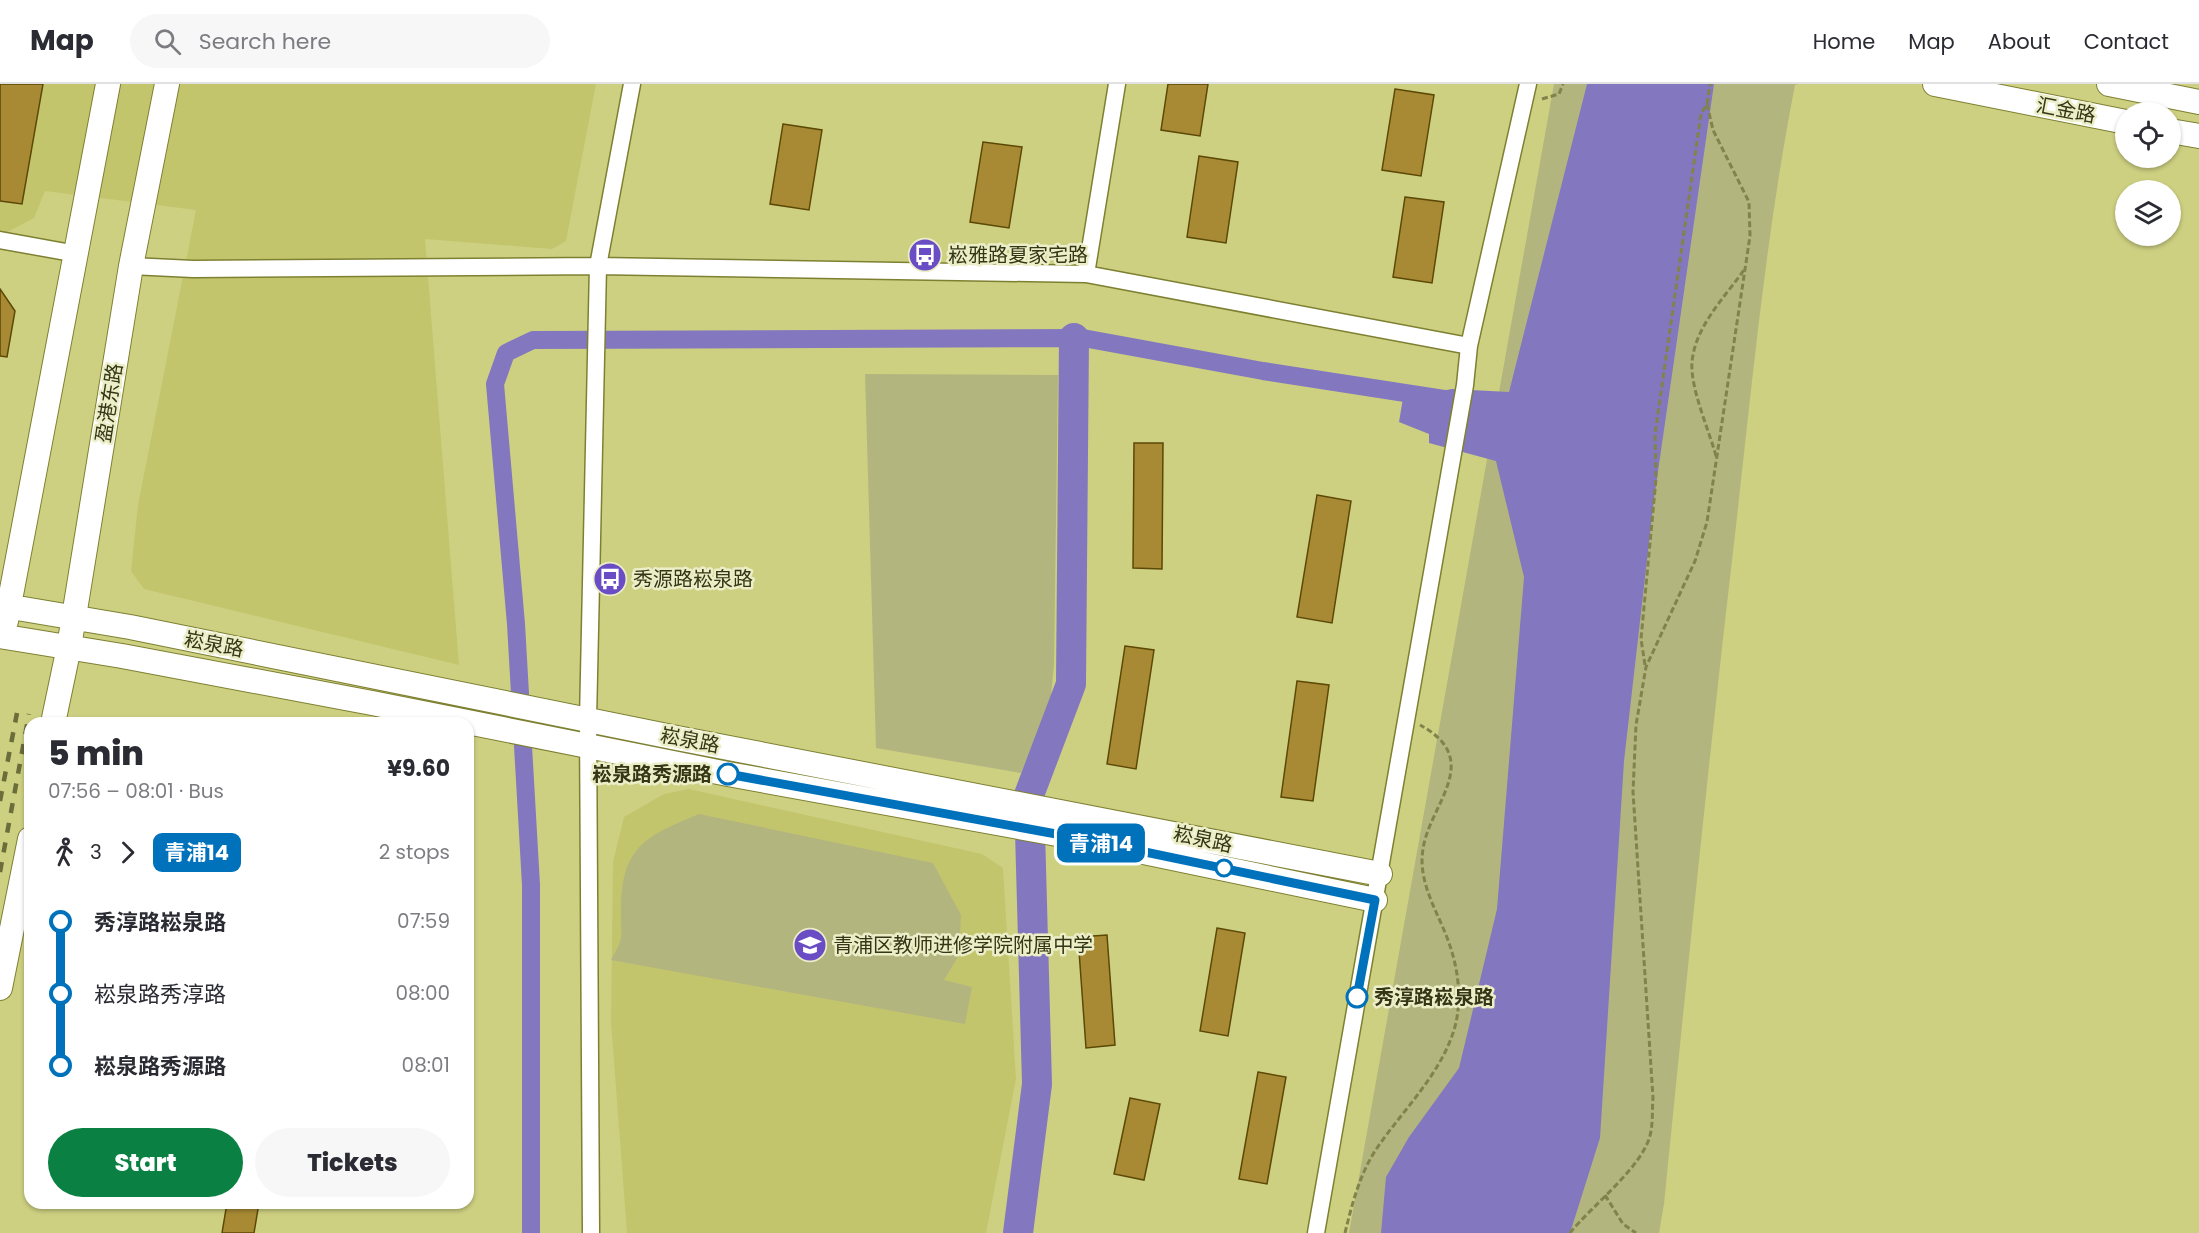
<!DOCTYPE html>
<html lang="en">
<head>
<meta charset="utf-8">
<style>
	:root { --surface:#fff; --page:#f7f7f7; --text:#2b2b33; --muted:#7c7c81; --line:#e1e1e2; --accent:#0b8043 }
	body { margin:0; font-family:Poppins,"Noto Sans SC",sans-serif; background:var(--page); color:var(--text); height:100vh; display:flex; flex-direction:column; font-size:22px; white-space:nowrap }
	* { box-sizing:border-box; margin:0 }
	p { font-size:20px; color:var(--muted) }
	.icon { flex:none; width:33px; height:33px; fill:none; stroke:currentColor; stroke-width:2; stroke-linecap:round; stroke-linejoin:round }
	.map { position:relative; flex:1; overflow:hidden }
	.sheet { position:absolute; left:24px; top:633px; width:450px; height:492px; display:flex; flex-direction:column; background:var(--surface); border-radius:18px; box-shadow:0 2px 4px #0004 }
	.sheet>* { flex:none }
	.badge { padding:0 12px; border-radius:9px; font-size:21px; line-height:39px }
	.buttons { position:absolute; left:2115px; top:18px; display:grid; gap:12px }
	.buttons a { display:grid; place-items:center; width:66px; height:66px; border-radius:50%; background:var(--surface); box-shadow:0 2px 4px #0004; font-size:30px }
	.map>.badge { position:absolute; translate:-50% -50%; box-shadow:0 0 0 3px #fff }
	.legs { display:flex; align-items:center; gap:9px; height:66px; padding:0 24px; font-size:20px }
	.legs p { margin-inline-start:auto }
	.overview { display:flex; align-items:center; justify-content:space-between; height:102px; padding:0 24px }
	h1 { font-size:33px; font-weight:800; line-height:45px }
	.button { display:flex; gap:12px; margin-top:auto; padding:12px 24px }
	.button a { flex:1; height:69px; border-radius:36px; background:var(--accent); color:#fff; font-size:24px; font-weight:800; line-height:69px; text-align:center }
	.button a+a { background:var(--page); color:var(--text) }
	ul { padding:0 24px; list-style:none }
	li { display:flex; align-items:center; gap:21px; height:72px; font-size:22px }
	li i { display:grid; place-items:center; width:9px; height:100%; margin:0 8px; background:currentColor }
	li i::after { content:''; width:15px; height:15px; margin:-8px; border:4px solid; border-radius:50%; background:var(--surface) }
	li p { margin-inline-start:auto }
	li:first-child i { background:linear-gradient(#0000 50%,currentColor 0) }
	li:last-child i { background:linear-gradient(currentColor 50%,#0000 0) }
	header { display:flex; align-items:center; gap:36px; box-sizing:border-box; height:84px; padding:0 30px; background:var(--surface); border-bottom:2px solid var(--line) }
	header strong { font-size:28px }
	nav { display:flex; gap:33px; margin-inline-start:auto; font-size:21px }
	.search { width:420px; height:54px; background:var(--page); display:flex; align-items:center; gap:15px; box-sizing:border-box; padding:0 21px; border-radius:33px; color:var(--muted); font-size:22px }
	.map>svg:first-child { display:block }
</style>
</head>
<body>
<header>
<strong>Map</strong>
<div class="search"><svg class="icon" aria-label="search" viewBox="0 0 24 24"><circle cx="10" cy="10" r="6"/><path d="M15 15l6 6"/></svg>Search here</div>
<nav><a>Home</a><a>Map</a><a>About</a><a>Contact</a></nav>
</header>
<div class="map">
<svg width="2199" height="1149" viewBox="0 0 2199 1149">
	<rect width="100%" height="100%" fill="#cdd081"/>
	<!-- built -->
	<path fill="#c3c56d" d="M 0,0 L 596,0 L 566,157 L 552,165 L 425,155 L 459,581 L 144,505 L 131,487 L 138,421 L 196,126 L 45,107 L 34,134 L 0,152 Z
		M 689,705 L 982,770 L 1003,784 L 1016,995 L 986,1149 L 627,1149 L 611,938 L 613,778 L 624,733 L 664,710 Z"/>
	<!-- green -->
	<path fill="#b3b57f" d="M 1554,0 L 1799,0 L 1795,1 C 1767,144 1753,289 1737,433 C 1710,662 1687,891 1664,1120 L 1659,1149 L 1349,1149 Z
		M 865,290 L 1058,291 L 1054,581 L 1050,621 L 1021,689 L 876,664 Z
		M 699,730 L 933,779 L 961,831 L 959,871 L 944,896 L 972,903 L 965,940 L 611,876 C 626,850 620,853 621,824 C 622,762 646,752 699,730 Z"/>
	<!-- water -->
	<path fill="#8377c0" d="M 1587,0 L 1714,0 L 1654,415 L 1624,677 L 1600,1054 L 1570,1149 L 1381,1149 L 1386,1093 L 1409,1053 L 1459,984 L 1497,825 L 1524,493 L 1496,377 L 1429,359 L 1429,350 L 1399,338 L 1403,314 L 1452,305 L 1509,308 Z"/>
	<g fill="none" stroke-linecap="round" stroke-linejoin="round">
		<!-- canal -->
		<path stroke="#8377c0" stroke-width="18" d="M 531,1149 L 531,801 L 516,540 L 495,300 L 506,269 L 533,256 L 1083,254 L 1263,287 L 1444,315"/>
		<!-- river -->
		<path stroke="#8377c0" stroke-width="30" d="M 1018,1149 L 1037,1000 L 1029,711 L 1071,600 L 1074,254"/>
	</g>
	<!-- building -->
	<path fill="#a78a33" stroke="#5c4807" stroke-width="1.5" d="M 0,0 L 43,0 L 22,120 L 0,117 Z
		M 1168,0 L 1208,0 L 1200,52 L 1161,46 Z
		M 1395,5 L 1434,11 L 1421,92 L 1382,86 Z
		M 783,40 L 822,46 L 809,126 L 770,120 Z
		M 983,58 L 1022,63 L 1009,144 L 970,138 Z
		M 1199,72 L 1238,78 L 1226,159 L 1187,153 Z
		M 1405,113 L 1444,118 L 1432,199 L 1393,193 Z
		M 0,205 L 15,227 L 7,273 L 0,272 Z
		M 1134,359 L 1163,359 L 1162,485 L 1133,484 Z
		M 1317,411 L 1351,417 L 1332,539 L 1297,533 Z
		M 1125,562 L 1154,566 L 1136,685 L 1107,680 Z
		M 1297,597 L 1329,601 L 1313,717 L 1281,713 Z
		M 1217,844 L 1245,849 L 1228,952 L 1200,947 Z
		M 1107,851 L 1115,961 L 1086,964 L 1078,853 Z
		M 1258,988 L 1286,993 L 1267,1100 L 1239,1095 Z
		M 1130,1014 L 1160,1020 L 1144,1096 L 1114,1090 Z
		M 227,1119 L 259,1119 L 254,1149 L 222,1149 Z"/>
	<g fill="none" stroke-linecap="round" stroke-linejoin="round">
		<!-- street casing -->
		<g stroke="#7e8031" stroke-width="19">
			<path id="street" d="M 0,156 L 77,170
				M 131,182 L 193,185 L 598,182 L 1086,190 L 1469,262
				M 1086,190 L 1117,0
				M 591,1149 L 588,636 L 598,182 L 632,0
				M 1316,1149 L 1465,301 L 1469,262 L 1528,0"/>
		</g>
		<!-- secondary casing -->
		<g stroke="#7e8031" stroke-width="26">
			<path id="secondary" d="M 1935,0 L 2126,38
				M 2109,0 L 2199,18
				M 2170,47 L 2199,52
				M 0,521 L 130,543 L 677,654 L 1380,790
				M 6,537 L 108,0
				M 0,552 L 122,572 L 372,619 L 728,690 L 1057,750 L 1375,816
				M 53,639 L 69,563 L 131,182 L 167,0
				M 0,904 L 30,755"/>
		</g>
		<!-- path -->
		<path stroke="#81834b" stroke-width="3" stroke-dasharray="6 3" stroke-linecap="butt" d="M 1542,15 L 1559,10 L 1563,0
			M 1716,372 C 1709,346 1690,304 1692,278 C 1695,243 1724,214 1744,186
			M 1645,581 L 1641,555 L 1656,395 L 1655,350 L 1701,30 L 1707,20 L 1710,0
			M 1605,1111 L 1623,1140 L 1636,1149
			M 1345,1149 C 1352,1120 1360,1089 1377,1064 C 1403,1026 1440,991 1454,946 C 1462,920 1459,890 1451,865 C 1441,832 1417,801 1423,765 C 1429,721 1485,676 1420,641
			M 1570,1149 C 1592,1121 1646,1081 1651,1047 C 1653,1036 1652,1025 1653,1014 L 1633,708 L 1636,641 L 1646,583 L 1695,477 L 1707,438 L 1750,152 L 1749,118 L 1713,46 L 1707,20"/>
		<!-- street -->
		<use href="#street" stroke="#fff" stroke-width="16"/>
		<!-- secondary -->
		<use href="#secondary" stroke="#fff" stroke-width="24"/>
		<!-- rail -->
		<path stroke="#6b6d3b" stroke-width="4.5" stroke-dasharray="10 10" stroke-linecap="butt" d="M 0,717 L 17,629
			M 0,788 L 29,630"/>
	</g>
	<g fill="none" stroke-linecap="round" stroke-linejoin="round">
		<!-- line-1 casing -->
		<g stroke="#fff" stroke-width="14">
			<path id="line-1" d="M 728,690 L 1078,754 L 1375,816 L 1357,913"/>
		</g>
		<!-- line-1 -->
		<use href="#line-1" stroke="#0072bc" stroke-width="9"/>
	</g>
	<!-- icons -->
	<defs>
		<g id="bus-disc" transform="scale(1.725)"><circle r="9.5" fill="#6a4cc5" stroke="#ebeec7"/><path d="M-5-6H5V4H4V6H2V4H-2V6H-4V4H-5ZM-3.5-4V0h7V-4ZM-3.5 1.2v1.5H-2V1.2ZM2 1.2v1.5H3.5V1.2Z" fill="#fff"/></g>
		<g id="school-disc" transform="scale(1.725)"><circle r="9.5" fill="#6a4cc5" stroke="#ebeec7"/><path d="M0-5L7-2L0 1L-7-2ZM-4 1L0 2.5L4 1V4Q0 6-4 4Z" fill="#fff"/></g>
	</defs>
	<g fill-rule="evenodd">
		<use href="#bus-disc" x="925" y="171"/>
		<use href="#bus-disc" x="610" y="495"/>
		<use href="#school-disc" x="810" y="861"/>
	</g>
	<!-- markers -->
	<g fill="#fff" stroke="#0072bc" stroke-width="3">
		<circle cx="728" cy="690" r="10"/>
		<circle cx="1224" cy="784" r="8"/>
		<circle cx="1357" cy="913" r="10"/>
	</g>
	<g text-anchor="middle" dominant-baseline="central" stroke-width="5" stroke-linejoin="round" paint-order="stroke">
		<!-- street labels -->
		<g font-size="20" fill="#353615" stroke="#ebeec7">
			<text transform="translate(2066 26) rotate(11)">汇金路</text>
			<text transform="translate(109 319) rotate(-81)">盈港东路</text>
			<text transform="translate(214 560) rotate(11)">崧泉路</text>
			<text transform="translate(690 656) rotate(11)">崧泉路</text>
			<text transform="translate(1203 755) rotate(12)">崧泉路</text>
		</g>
		<!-- poi labels -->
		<g font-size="20" fill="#353615" stroke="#ebeec7" text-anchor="start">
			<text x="948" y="171">崧雅路夏家宅路</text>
			<text x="633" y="495">秀源路崧泉路</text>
			<text x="833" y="861">青浦区教师进修学院附属中学</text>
		</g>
		<!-- stop labels -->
		<g font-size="20" font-weight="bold" fill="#353615" stroke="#ebeec7" text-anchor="end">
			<text x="712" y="690">崧泉路秀源路</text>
			<text x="1374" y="913" text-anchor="start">秀淳路崧泉路</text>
		</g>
	</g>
</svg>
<div class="buttons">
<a><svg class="icon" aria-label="locate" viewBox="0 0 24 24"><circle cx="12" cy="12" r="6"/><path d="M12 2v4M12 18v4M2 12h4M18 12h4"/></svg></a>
<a><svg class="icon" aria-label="layers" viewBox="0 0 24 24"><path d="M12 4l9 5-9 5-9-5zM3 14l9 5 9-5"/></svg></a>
</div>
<b class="badge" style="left:1101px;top:759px;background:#0072bc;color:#fff">青浦14</b>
<section class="sheet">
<div class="overview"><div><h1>5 min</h1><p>07:56 – 08:01 · Bus</p></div><b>¥9.60</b></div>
<div class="legs"><svg class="icon" aria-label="walk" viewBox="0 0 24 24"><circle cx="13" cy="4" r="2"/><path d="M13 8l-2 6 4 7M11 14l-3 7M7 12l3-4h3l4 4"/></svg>3<svg class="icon" aria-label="forward" viewBox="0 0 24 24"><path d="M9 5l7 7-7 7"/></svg><b class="badge" style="background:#0072bc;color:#fff">青浦14</b><p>2 stops</p></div>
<ul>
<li><i style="color:#0072bc"></i><b>秀淳路崧泉路</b><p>07:59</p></li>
<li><i style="color:#0072bc"></i><span>崧泉路秀淳路</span><p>08:00</p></li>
<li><i style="color:#0072bc"></i><b>崧泉路秀源路</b><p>08:01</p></li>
</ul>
<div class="button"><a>Start</a><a>Tickets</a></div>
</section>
</div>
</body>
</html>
